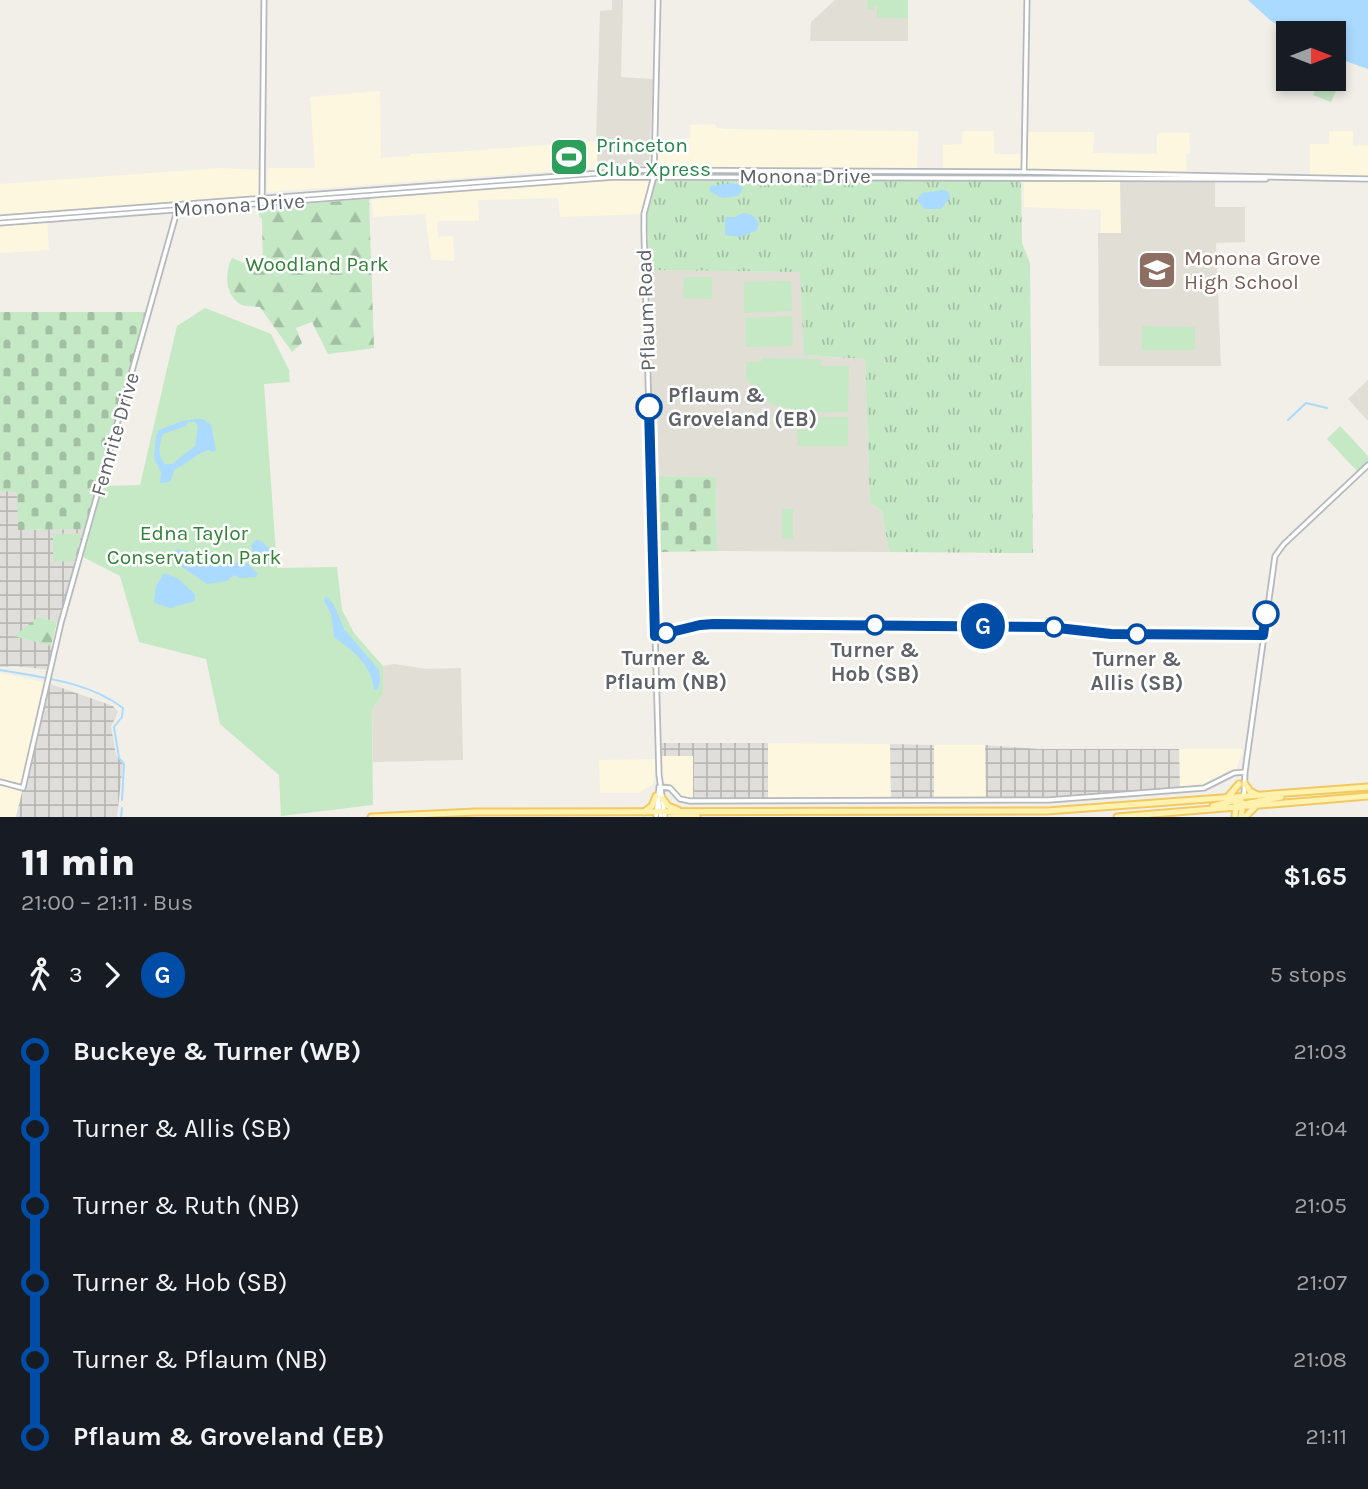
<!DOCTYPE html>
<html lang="en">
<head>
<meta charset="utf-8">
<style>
	:root { --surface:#171b24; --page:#242831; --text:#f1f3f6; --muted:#9ea1a6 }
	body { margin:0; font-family:Karla,sans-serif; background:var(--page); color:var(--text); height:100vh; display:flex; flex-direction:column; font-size:26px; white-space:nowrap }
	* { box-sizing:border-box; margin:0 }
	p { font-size:23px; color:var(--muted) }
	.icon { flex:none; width:38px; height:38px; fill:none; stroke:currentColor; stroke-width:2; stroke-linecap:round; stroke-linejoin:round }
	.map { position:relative; height:817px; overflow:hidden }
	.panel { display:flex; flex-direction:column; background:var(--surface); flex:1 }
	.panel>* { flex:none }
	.badge { padding:0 14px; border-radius:23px; font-size:24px; line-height:46px }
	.needle { width:46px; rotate:90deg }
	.controls { position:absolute; left:1276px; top:21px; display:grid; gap:14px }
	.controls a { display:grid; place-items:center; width:70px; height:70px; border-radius:0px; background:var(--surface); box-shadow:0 4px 10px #0003; font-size:35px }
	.map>.badge { position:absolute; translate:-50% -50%; box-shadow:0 0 0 4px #fff }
	.legs { display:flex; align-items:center; gap:10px; height:77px; padding:0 21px; font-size:23px }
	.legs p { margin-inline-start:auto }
	.head { display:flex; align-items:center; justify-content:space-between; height:119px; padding:0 21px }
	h1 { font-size:38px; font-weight:800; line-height:52px }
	ul { padding:0 21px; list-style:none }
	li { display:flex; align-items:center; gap:24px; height:77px; font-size:26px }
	li i { display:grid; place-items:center; width:10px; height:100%; margin:0 9px; background:currentColor }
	li i::after { content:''; width:18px; height:18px; margin:-9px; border:5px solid; border-radius:50%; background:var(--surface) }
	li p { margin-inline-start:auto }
	li:first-child i { background:linear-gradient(#0000 50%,currentColor 0) }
	li:last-child i { background:linear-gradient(currentColor 50%,#0000 0) }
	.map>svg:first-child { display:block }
</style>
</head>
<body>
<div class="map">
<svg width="1368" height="817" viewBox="0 0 1368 817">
	<defs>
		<pattern id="industrial-grid" width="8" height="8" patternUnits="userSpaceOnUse" patternTransform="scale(1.75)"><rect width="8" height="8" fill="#e0deda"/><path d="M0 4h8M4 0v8" fill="none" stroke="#b9b8b5"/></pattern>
		<pattern id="grass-tufts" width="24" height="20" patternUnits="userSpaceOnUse" patternTransform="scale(1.75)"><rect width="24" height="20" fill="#c5e8c5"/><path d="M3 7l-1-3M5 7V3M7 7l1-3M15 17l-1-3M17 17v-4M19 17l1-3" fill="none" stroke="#a3c0a4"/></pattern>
		<pattern id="forest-firs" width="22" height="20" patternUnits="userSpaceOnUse" patternTransform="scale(1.75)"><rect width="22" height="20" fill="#c5e8c5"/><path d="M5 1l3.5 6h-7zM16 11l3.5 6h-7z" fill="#a3c0a4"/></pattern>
		<pattern id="cemetery-stones" width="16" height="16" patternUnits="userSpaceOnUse" patternTransform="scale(1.75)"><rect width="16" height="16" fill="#c5e8c5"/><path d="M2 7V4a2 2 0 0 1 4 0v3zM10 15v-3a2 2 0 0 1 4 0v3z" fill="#a3c0a4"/></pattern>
	</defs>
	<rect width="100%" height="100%" fill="#f1efe8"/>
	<!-- commercial -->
	<path fill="#fef7e0" d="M 380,91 L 381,158 L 410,156 L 410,154 L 454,152 L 596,141 L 598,168 L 267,192 L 268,168 L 315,168 L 310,97 Z
		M 715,124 L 717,128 L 726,129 L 918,131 L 917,172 L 654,170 L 655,144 L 669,144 L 670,139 L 690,139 L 691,125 Z
		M 963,131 L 994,131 L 994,154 L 1024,154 L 1025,132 L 1094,132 L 1093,153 L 1157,154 L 1157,133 L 1189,133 L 1190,154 L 1186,154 L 1187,175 L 943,172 L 943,145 L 962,144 Z
		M 1329,131 L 1353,131 L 1353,146 L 1368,145 L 1368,179 L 1310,178 L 1310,144 L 1329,144 Z
		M 221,168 L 262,170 L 262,199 L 0,218 L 0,184 Z
		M 654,176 L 644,214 L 560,217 L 558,198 L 478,200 L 479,221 L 437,221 L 438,237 L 453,236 L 454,261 L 431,260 L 425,214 L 373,217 L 371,195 Z
		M 1024,178 L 1120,179 L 1121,233 L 1101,234 L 1101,210 L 1024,207 Z
		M 47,221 L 49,250 L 0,253 L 0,223 Z
		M 0,673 L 48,683 L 16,817 L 0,817 Z
		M 768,743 L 890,744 L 891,799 L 768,799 Z
		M 934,745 L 985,745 L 986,799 L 934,799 Z
		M 1179,749 L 1243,749 L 1236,770 L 1208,785 L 1180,788 Z
		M 693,755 L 693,799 L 685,798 L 680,796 L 673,786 L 664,782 L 662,756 Z
		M 655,759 L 655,775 L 652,785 L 638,793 L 600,793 L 599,760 Z"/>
	<!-- industrial -->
	<path fill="url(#industrial-grid)" d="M 0,491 L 17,491 L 19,530 L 87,529 L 61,623 L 38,617 L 15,636 L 56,647 L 51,670 L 14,666 L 0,667 Z
		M 48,683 L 113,706 L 118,712 L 111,727 L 116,755 L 123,764 L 117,817 L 16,817 Z
		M 661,743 L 768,743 L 768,799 L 693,799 L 693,756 L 662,756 Z
		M 890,744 L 934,745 L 934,799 L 891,799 Z
		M 985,745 L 1039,749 L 1179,749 L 1180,788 L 1067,796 L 986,799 Z"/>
	<!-- education -->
	<path fill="#e1ded6" d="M 612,0 L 623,0 L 621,77 L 653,79 L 649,165 L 598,168 L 596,141 L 600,11 L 612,10 Z
		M 835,0 L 908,0 L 908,41 L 810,41 L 811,22 Z
		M 1120,179 L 1215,180 L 1215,207 L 1245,207 L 1245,242 L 1216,243 L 1221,366 L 1099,366 L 1098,233 L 1121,233 Z
		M 649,270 L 801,272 L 805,355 L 865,359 L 870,503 L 882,511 L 889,552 L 717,551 L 716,477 L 654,476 Z
		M 1368,380 L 1368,421 L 1348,399 Z
		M 394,664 L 427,669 L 461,668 L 463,760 L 373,762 L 372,709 L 383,694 L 383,666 Z"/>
	<!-- grass -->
	<path fill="url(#grass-tufts)" d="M 656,181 L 1021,181 L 1022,243 L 1030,263 L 1033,553 L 889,552 L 882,511 L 870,503 L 865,359 L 804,355 L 800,272 L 649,270 L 647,216 Z"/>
	<!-- forest -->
	<path fill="url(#forest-firs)" d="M 369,199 L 374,348 L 328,354 L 312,322 L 296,328 L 302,343 L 292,352 L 260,307 C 255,306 247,307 242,305 C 225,297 224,273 232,258 L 263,271 L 262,219 L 259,216 L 261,207 Z
		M 38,617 L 57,622 L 51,646 L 14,636 Z"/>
	<!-- cemetery -->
	<path fill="url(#cemetery-stones)" d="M 0,312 L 147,312 L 87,529 L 18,530 L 17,492 L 0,491 Z
		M 654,476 L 716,477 L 717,551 L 656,552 Z"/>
	<!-- green -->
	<path fill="#c5e8c5" d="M 868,0 L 908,0 L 908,18 L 877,18 L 877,5 L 874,5 L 874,10 L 867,9 Z
		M 1334,57 L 1342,60 L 1340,81 L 1331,102 L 1313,95 L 1321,79 L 1334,79 Z
		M 684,277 L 712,277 L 712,299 L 683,298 Z
		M 791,281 L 792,311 L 744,313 L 744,282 Z
		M 205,308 L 271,334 L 289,370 L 290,382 L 264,384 L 277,568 L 337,567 L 342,610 L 354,633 L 383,666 L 383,694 L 372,709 L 373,805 L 281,816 L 279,775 L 220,724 L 206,659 L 139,642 L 120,576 L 83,557 L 103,486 L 140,485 L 177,326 Z
		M 792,316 L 793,346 L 746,347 L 745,318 Z
		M 1142,326 L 1195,327 L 1195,350 L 1142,350 Z
		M 762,358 L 821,359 L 821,366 L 849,366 L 848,412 L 790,413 L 790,408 C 765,406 762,395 746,378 L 746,362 L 761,362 Z
		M 797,417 L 848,417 L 848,446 L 798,446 Z
		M 1340,426 L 1368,456 L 1368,461 L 1357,471 L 1327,439 Z
		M 782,509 L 793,509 L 793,539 L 782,538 Z
		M 79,533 L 81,536 L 74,561 L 53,562 L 53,534 Z"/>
	<!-- water -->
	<path fill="#aadaff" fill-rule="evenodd" d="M 1248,0 L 1368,0 L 1368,69 L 1334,57 L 1334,33 L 1289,33 L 1270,20 Z
		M 731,183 L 741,185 L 743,188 L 738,196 L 722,198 L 709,191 L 711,186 Z
		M 944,190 L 949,192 L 950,198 L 941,209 L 925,209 L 918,202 L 918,198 L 922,193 Z
		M 744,213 L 752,215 L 759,223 L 757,230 L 741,237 L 725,235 L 725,217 L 734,217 Z
		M 196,419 L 203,419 L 211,425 L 216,450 L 213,452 L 208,450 C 195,454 188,464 175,469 L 170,482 L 160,483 L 161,472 L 154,458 L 156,437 L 159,430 L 182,421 ZM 188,422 L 195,422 L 198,426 L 195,446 L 172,464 L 165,464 C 157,456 159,444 163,434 L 186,426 Z
		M 255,540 L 261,541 L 270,549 L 269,560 L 263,563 L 256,559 L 251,546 Z
		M 178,549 L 187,551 L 211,563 L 247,563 L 258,574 L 256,577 L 239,578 L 234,575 L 227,581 L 207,584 L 166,556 Z
		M 164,573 L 177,578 L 195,594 L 195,601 L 170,608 L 154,603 L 156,586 Z
		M 326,596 L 334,605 L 344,629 L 379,670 L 380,682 L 377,690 L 374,690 C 372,665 353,651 334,637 L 331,614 L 324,600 Z"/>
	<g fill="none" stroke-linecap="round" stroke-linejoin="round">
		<!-- stream -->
		<path stroke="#aadaff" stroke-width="2" d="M 1288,420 L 1306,403 L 1327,408
			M 0,670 C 41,677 89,682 123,708 L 122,717 L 114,727 L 119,758 L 124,764 L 122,800
			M 121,817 L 122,808"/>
		<!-- minor casing -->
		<g stroke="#b5b8bc" stroke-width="7">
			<path id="minor" d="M 658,0 L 654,176 L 644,214 L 644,232 L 659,775 L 665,817
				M 1024,172 L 1027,0
				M 262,201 L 264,0
				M 0,218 L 642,170 L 1024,172 L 1368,179
				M 0,223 L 615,177 L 1266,179
				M 0,782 L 23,788 L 61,623 L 177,211
				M 659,787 L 670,788 L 680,799 L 690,801 L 1049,800 L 1204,788 L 1234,773 L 1245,772
				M 658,796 L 661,817
				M 1244,796 L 1245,772 L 1275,556 L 1284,544 L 1368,465
				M 656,817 L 659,788"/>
		</g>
		<!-- major casing -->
		<g stroke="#f2c960" stroke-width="9">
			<path id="major" d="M 1245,784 L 1250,791 L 1259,796
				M 1227,798 L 1239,784
				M 663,799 L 668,806 L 678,810
				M 1239,805 L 1281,797
				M 1213,806 L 1241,799
				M 644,812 L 652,806 L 656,796
				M 371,817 L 475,812 L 1047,811 L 1368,787
				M 670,817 L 697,816
				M 1117,817 L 1368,796
				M 1235,817 L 1236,804
				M 1241,817 L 1243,803
				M 1245,817 L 1255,807"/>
		</g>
		<!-- minor -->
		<use href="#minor" stroke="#fff" stroke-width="3.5"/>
		<!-- major -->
		<use href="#major" stroke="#fff2af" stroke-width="5"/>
	</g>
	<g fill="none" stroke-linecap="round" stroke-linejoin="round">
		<!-- line-1 casing -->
		<g stroke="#fff" stroke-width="16">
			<path id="line-1" d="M 649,407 L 655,636 L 700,625 L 714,624 L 1049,627 L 1111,634 L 1263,635 L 1266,614"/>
		</g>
		<!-- line-1 -->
		<use href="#line-1" stroke="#004da8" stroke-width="10"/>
	</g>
	<!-- icons -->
	<defs>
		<g id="stadium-square" transform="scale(2.0125)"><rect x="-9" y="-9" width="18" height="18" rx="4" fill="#2e9e5b" stroke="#fff"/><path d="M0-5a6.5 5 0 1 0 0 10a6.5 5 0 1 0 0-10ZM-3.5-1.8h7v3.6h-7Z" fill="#fff"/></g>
		<g id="school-square" transform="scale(2.0125)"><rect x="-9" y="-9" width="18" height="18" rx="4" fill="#8d6e63" stroke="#fff"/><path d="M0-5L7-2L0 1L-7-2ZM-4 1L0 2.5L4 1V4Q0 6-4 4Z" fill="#fff"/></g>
	</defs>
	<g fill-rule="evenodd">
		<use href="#stadium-square" x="569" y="157"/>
		<use href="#school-square" x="1157" y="270"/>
	</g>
	<!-- markers -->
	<g fill="#fff" stroke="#004da8" stroke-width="3.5">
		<circle cx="649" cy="407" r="12"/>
		<circle cx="1266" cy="614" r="12"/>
		<circle cx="875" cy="625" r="9"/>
		<circle cx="1054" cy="627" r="9"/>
		<circle cx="666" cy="633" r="9"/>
		<circle cx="1137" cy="634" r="9"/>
	</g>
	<g text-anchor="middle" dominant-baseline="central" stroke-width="5" stroke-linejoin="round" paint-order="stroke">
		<!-- leisure labels -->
		<g font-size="21" fill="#27864d" stroke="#fff" text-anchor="start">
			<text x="596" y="145">Princeton<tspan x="596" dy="24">Club Xpress</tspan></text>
		</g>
		<!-- street labels -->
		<g font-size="21" fill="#5f6368" stroke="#fff">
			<text x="805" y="176">Monona Drive</text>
			<text transform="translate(239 205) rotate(-4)">Monona Drive</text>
			<text transform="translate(646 310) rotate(-92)">Pflaum Road</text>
			<text transform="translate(115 434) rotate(-74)">Femrite Drive</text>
		</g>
		<!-- education labels -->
		<g font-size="21" fill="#785e54" stroke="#fff" text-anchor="start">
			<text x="1184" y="258">Monona Grove<tspan x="1184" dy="24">High School</tspan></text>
		</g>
		<!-- park labels -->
		<g font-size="21" fill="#348238" stroke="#fff">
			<text x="317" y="264">Woodland Park</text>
			<text x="194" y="533">Edna Taylor<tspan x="194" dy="24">Conservation Park</tspan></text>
		</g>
		<!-- stop labels -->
		<g font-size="21" font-weight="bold" fill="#5f6368" stroke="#fff">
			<text x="668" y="395" text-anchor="start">Pflaum &amp;<tspan x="668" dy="24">Groveland (EB)</tspan></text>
			<text x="875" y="650">Turner &amp;<tspan x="875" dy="24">Hob (SB)</tspan></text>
			<text x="666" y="658">Turner &amp;<tspan x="666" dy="24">Pflaum (NB)</tspan></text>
			<text x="1137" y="659">Turner &amp;<tspan x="1137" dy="24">Allis (SB)</tspan></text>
		</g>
	</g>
</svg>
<div class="controls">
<a><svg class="needle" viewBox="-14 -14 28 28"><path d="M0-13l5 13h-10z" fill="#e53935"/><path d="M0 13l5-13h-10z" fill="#9ea1a6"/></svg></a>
</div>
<b class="badge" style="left:983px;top:626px;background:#004da8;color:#fff">G</b>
</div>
<section class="panel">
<div class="head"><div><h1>11 min</h1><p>21:00 – 21:11 · Bus</p></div><b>$1.65</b></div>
<div class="legs"><svg class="icon" aria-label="walk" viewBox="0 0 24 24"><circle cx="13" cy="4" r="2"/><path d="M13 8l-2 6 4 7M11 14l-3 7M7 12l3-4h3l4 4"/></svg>3<svg class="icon" aria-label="forward" viewBox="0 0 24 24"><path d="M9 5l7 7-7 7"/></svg><b class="badge" style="background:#004da8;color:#fff">G</b><p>5 stops</p></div>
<ul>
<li><i style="color:#004da8"></i><b>Buckeye &amp; Turner (WB)</b><p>21:03</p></li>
<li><i style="color:#004da8"></i><span>Turner &amp; Allis (SB)</span><p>21:04</p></li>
<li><i style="color:#004da8"></i><span>Turner &amp; Ruth (NB)</span><p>21:05</p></li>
<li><i style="color:#004da8"></i><span>Turner &amp; Hob (SB)</span><p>21:07</p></li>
<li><i style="color:#004da8"></i><span>Turner &amp; Pflaum (NB)</span><p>21:08</p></li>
<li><i style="color:#004da8"></i><b>Pflaum &amp; Groveland (EB)</b><p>21:11</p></li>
</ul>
</section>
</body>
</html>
